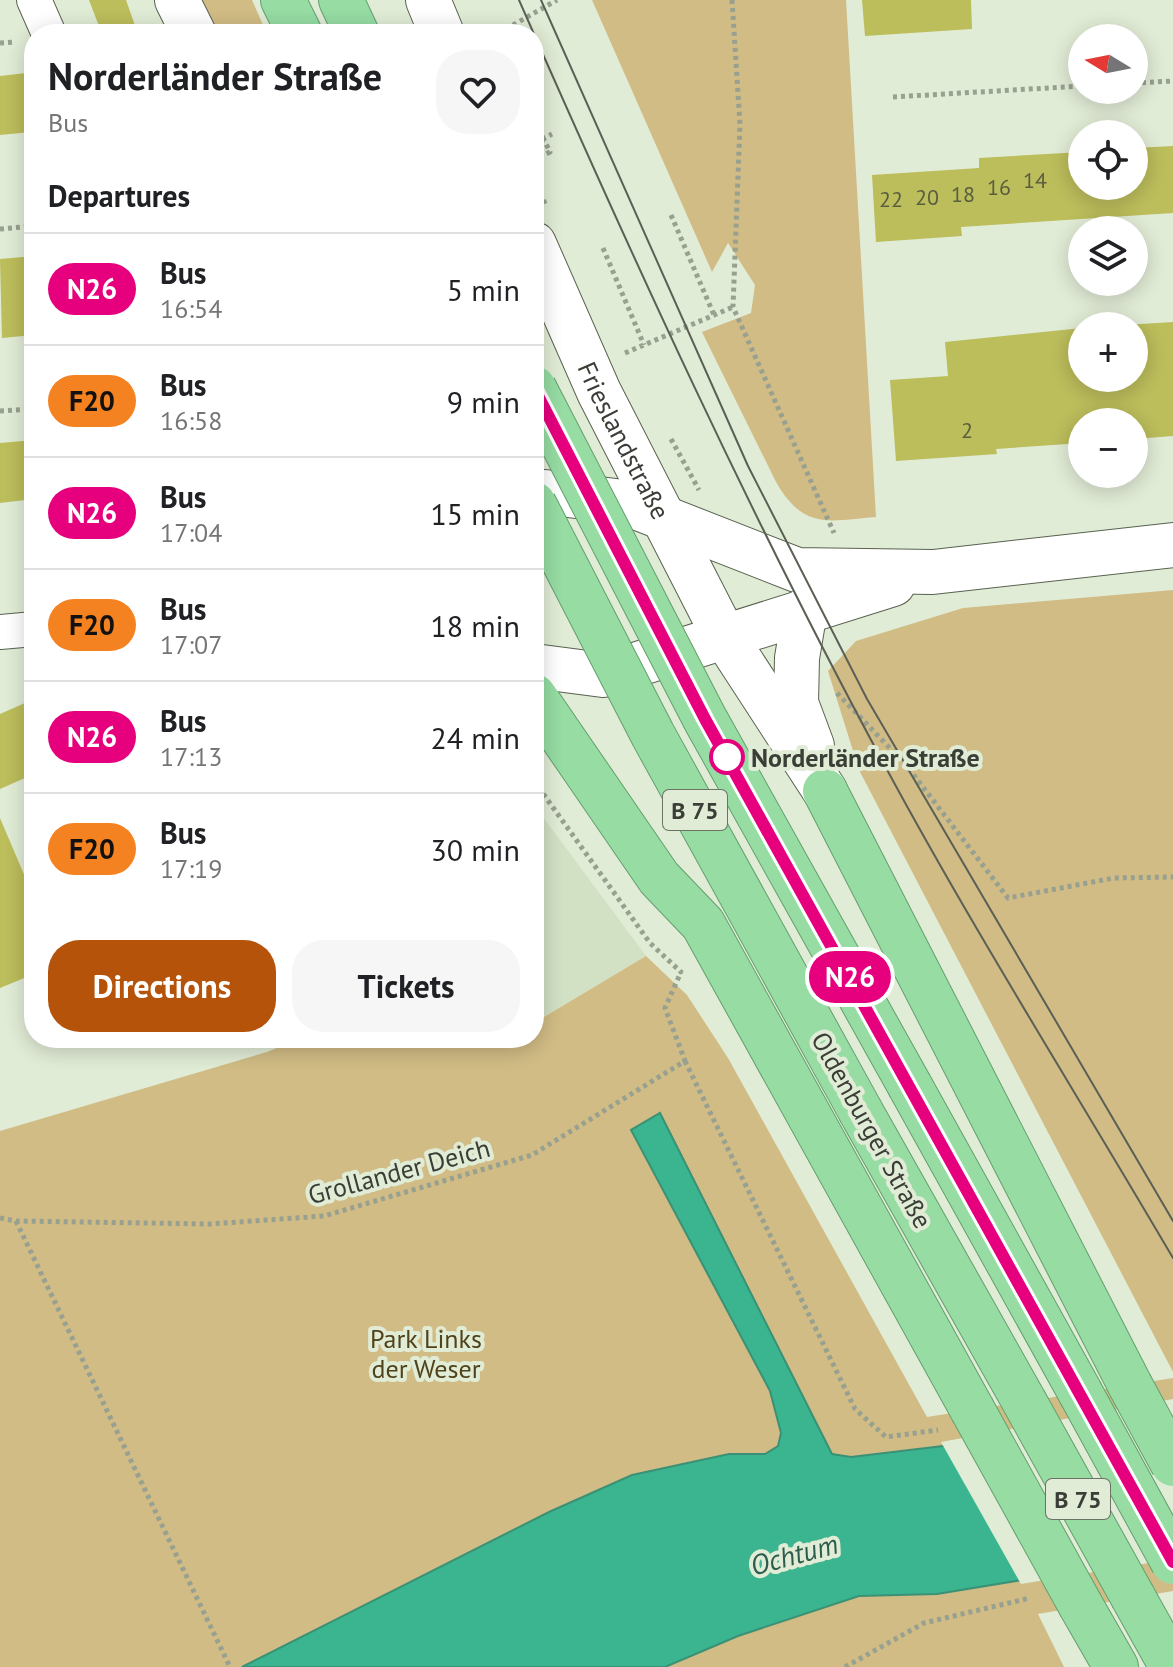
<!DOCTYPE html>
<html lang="en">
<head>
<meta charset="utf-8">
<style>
	:root { --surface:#fff; --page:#f6f6f6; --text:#202124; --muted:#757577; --line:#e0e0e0; --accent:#b45309 }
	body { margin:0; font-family:"PT Sans",sans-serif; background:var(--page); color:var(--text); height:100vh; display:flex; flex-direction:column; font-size:30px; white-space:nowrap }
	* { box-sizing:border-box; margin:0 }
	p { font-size:26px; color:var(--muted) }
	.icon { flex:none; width:44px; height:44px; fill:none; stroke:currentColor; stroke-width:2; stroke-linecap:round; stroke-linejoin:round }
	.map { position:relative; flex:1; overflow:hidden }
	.details { position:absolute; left:24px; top:24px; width:520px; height:1024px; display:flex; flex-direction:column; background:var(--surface); border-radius:32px; box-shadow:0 4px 20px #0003 }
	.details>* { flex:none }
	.badge { padding:0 16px; border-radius:26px; font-size:28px; line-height:52px }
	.needle { width:52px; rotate:280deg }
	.controls { position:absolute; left:1068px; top:24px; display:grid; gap:16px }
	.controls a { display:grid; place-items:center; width:80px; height:80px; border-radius:50%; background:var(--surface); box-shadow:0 4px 20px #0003; font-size:40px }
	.map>.badge { position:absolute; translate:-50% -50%; box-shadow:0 0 0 4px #fff }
	h2 { padding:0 24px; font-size:30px; line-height:72px }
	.round { display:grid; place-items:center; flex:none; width:84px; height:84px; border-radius:32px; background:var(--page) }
	.headline { display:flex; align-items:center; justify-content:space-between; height:136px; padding:0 24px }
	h1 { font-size:38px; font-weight:800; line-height:60px }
	.primary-button { display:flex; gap:16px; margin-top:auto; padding:16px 24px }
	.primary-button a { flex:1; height:92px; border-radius:32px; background:var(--accent); color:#fff; font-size:32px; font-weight:800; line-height:92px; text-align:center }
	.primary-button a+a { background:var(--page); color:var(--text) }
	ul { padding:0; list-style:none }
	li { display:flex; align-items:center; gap:24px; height:112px; padding:0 24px; border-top:2px solid var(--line) }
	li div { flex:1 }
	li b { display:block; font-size:30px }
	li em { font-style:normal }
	li .badge { min-width:88px; font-weight:700; text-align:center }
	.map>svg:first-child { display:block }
</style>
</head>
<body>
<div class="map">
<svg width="1173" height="1667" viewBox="0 0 1173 1667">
	<rect width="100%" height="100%" fill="#e1ecd6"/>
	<!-- built -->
	<path fill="#d2e0c4" d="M 534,805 L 646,956 L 534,1023 Z"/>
	<!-- green -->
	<path fill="#d1bc85" d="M 202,0 L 252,0 L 267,34 L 218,34 Z
		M 592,0 L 846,0 L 876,517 C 827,521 804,530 776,482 L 702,332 L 751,313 L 755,285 L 728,243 L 712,272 Z
		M 1173,590 L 1173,1372 L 859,770 L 828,671 L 856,641 L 963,608 Z
		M 646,956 L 687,995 L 728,1058 L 927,1417 L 1173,1378 L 1173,1591 L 1038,1614 L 1064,1667 L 0,1667 L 0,1131 L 267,1052 L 301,1038 L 534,1038 L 534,1023 Z"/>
	<!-- water -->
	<path fill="#3ab590" stroke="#3a9175" stroke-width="2" d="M 660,1113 L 832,1454 L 851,1457 L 943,1446 L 1173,1403 L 1173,1555 L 937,1594 L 859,1596 L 738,1636 L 665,1667 L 242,1667 L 549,1512 L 632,1475 L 729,1454 L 765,1454 L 778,1446 L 781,1433 L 770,1391 L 631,1130 Z"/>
	<!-- pier -->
	<path fill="#e1ecd6" d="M 1173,1399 L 1173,1559 L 1021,1584 L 941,1442 Z"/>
	<!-- building -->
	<path fill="#bcbd5b" d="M 89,0 L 126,0 L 138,34 L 102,34 Z
		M 862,0 L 971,0 L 972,29 L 865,36 Z
		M 26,73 L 31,132 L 0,135 L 0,76 Z
		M 1173,146 L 1173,213 L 961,227 L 962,236 L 876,242 L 872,175 L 979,168 L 979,158 L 1082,152 L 1082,186 L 1134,186 L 1134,148 Z
		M 34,256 L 34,335 L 2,338 L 0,259 Z
		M 1173,322 L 1173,436 L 1134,439 L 1134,422 L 1082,422 L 1082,443 L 996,449 L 997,454 L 896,461 L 890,380 L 948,376 L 945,342 L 1082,328 L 1082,378 L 1134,378 L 1134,326 L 1109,326 Z
		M 34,440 L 34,499 L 0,503 L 0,443 Z
		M 34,699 L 34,774 L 0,789 L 0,714 Z
		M 0,818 L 34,898 L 34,974 L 0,988 Z"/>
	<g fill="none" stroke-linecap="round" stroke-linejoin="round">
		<!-- minor casing -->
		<g stroke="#58624f" stroke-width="36">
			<path id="minor" d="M 34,0 L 49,34
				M 0,632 L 34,629"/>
		</g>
		<!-- tertiary casing -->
		<g stroke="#58624f" stroke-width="46">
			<g id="tertiary">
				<path d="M 177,0 L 194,34"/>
				<path d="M 428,0 L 442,34"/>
				<path id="s1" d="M 534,244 L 599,392 L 723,634 L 825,791"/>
				<path d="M 534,495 L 545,492 L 623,502 L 797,570 L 933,572 L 1173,545"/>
				<path d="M 805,610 L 797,658 L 796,703 L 812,746"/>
				<path d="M 534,666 L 603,675 L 893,584"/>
			</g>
		</g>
		<!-- trunk casing -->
		<g stroke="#649f6e" stroke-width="46">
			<path id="trunk" d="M 283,0 L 300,34
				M 341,0 L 357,34
				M 534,696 L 659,878 L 703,924 L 972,1409
				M 825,791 L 1130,1385
				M 910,1086 L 1080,1392
				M 861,1112 L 1024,1401
				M 1133,1597 L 1172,1667
				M 1081,1606 L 1116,1667"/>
		</g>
		<!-- path -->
		<path stroke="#98a090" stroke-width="5" stroke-dasharray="4 4" stroke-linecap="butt" d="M 732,0 L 740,124 L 733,307 L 834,533
			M 506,29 L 557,0
			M 0,43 L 15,42
			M 1134,83 L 1173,81
			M 893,97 L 1082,86
			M 542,139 L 552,134
			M 534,144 L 544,140 L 550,152 L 534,160
			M 534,178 L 546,206
			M 671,215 L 714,315
			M 0,229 L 34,226
			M 603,248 L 644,345
			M 625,353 L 733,307
			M 0,411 L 34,409
			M 671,439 L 699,490
			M 837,693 L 906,765 L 1008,898 L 1114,878 L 1173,877
			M 534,781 L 650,943 L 682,973
			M 685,1061 L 855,1409 L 886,1437 L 938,1430
			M 0,1218 L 16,1221 L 210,1224 L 324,1216 L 532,1155 L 685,1061 L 665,1008 L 681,972
			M 16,1221 L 230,1667
			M 845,1667 L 924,1623 L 1030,1598"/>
		<!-- minor -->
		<use href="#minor" stroke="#fff" stroke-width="34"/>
		<!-- tertiary -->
		<use href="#tertiary" stroke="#fff" stroke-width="44"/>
		<!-- trunk -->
		<use href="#trunk" stroke="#96dca3" stroke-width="44"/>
		<!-- tram -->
		<path stroke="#5b6055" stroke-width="2" d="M 519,0 C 633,259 750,516 885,766 C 975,933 1077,1094 1173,1258
			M 541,0 L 748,466 L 867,699 L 1173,1221"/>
		<!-- trunk-bridge casing -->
		<g stroke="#649f6e" stroke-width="46" stroke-linecap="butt">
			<path id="trunk-bridge" d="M 534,388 L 705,719 L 910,1086
				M 534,504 L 653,735 L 861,1112
				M 1130,1385 L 1173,1464
				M 1080,1392 L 1173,1562
				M 1024,1401 L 1133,1597
				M 972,1409 L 1081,1606"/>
		</g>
		<!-- trunk-bridge -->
		<use href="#trunk-bridge" stroke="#96dca3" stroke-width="44"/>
	</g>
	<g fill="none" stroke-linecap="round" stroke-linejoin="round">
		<!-- line casing -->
		<g stroke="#fff" stroke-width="18">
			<path id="line" d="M 534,388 L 705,719 L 1173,1562"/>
		</g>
		<!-- line -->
		<use href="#line" stroke="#e6007e" stroke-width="12"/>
	</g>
	<!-- markers -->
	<circle fill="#fff" stroke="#e6007e" stroke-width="4" cx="727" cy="757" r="16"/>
	<g text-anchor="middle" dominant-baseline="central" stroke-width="8" stroke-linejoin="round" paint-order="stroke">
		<!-- number labels -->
		<g font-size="22" fill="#5a5e3f">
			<text x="1035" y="180">14</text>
			<text x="999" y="187">16</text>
			<text x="963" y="194">18</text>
			<text x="927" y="197">20</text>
			<text x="891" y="199">22</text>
			<text x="967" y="430">2</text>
		</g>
		<!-- shield labels -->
		<g fill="#e1ecd6" stroke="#6c7266" stroke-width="2">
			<rect x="663" y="790" width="64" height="40" rx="6"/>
			<rect x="1046" y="1479" width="64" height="40" rx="6"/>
		</g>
		<g font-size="24" font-weight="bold" fill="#3a3e36">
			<text x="695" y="810">B 75</text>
			<text x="1078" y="1499">B 75</text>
		</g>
		<!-- street labels -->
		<g font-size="26" fill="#3a3e36" stroke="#e1ecd6">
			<text stroke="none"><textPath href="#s1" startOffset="216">Frieslandstraße</textPath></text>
			<text transform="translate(872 1130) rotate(61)">Oldenburger Straße</text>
			<text transform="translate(399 1171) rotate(-15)">Grollander Deich</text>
		</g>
		<!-- stop labels -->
		<g font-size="26" font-weight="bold" fill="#3a3e36" stroke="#e1ecd6" text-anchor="start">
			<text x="751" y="757">Norderländer Straße</text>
		</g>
		<!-- park labels -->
		<g font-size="26" fill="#50421a" stroke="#e1ecd6">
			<text x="426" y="1338">Park Links<tspan x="426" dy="30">der Weser</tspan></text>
		</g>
		<!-- water labels -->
		<g font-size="28" font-style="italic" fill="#2d5d4d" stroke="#e1ecd6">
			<text transform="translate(794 1554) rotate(-15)">Ochtum</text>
		</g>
	</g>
</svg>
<div class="controls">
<a><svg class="needle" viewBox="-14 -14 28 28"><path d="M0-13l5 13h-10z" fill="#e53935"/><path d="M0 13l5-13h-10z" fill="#757577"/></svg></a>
<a><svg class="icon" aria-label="locate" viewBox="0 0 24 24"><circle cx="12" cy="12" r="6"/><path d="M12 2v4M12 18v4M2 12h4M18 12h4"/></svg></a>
<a><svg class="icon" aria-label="layers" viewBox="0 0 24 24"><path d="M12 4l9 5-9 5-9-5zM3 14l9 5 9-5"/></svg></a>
<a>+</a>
<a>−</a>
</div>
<b class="badge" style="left:850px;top:977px;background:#e6007e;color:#fff">N26</b>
<section class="details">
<div class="headline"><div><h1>Norderländer Straße</h1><p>Bus</p></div><a class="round"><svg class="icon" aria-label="heart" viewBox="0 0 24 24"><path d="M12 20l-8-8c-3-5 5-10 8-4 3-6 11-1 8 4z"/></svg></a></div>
<h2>Departures</h2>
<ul>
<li><span class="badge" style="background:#e6007e;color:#fff">N26</span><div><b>Bus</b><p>16:54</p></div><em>5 min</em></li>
<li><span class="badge" style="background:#f58220;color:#111">F20</span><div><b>Bus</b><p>16:58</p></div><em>9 min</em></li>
<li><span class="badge" style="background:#e6007e;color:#fff">N26</span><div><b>Bus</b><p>17:04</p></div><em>15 min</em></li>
<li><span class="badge" style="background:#f58220;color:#111">F20</span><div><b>Bus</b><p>17:07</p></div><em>18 min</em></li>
<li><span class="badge" style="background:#e6007e;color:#fff">N26</span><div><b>Bus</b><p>17:13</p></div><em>24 min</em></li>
<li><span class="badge" style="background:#f58220;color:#111">F20</span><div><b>Bus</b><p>17:19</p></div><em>30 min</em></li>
</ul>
<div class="primary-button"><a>Directions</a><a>Tickets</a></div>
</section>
</div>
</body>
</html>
